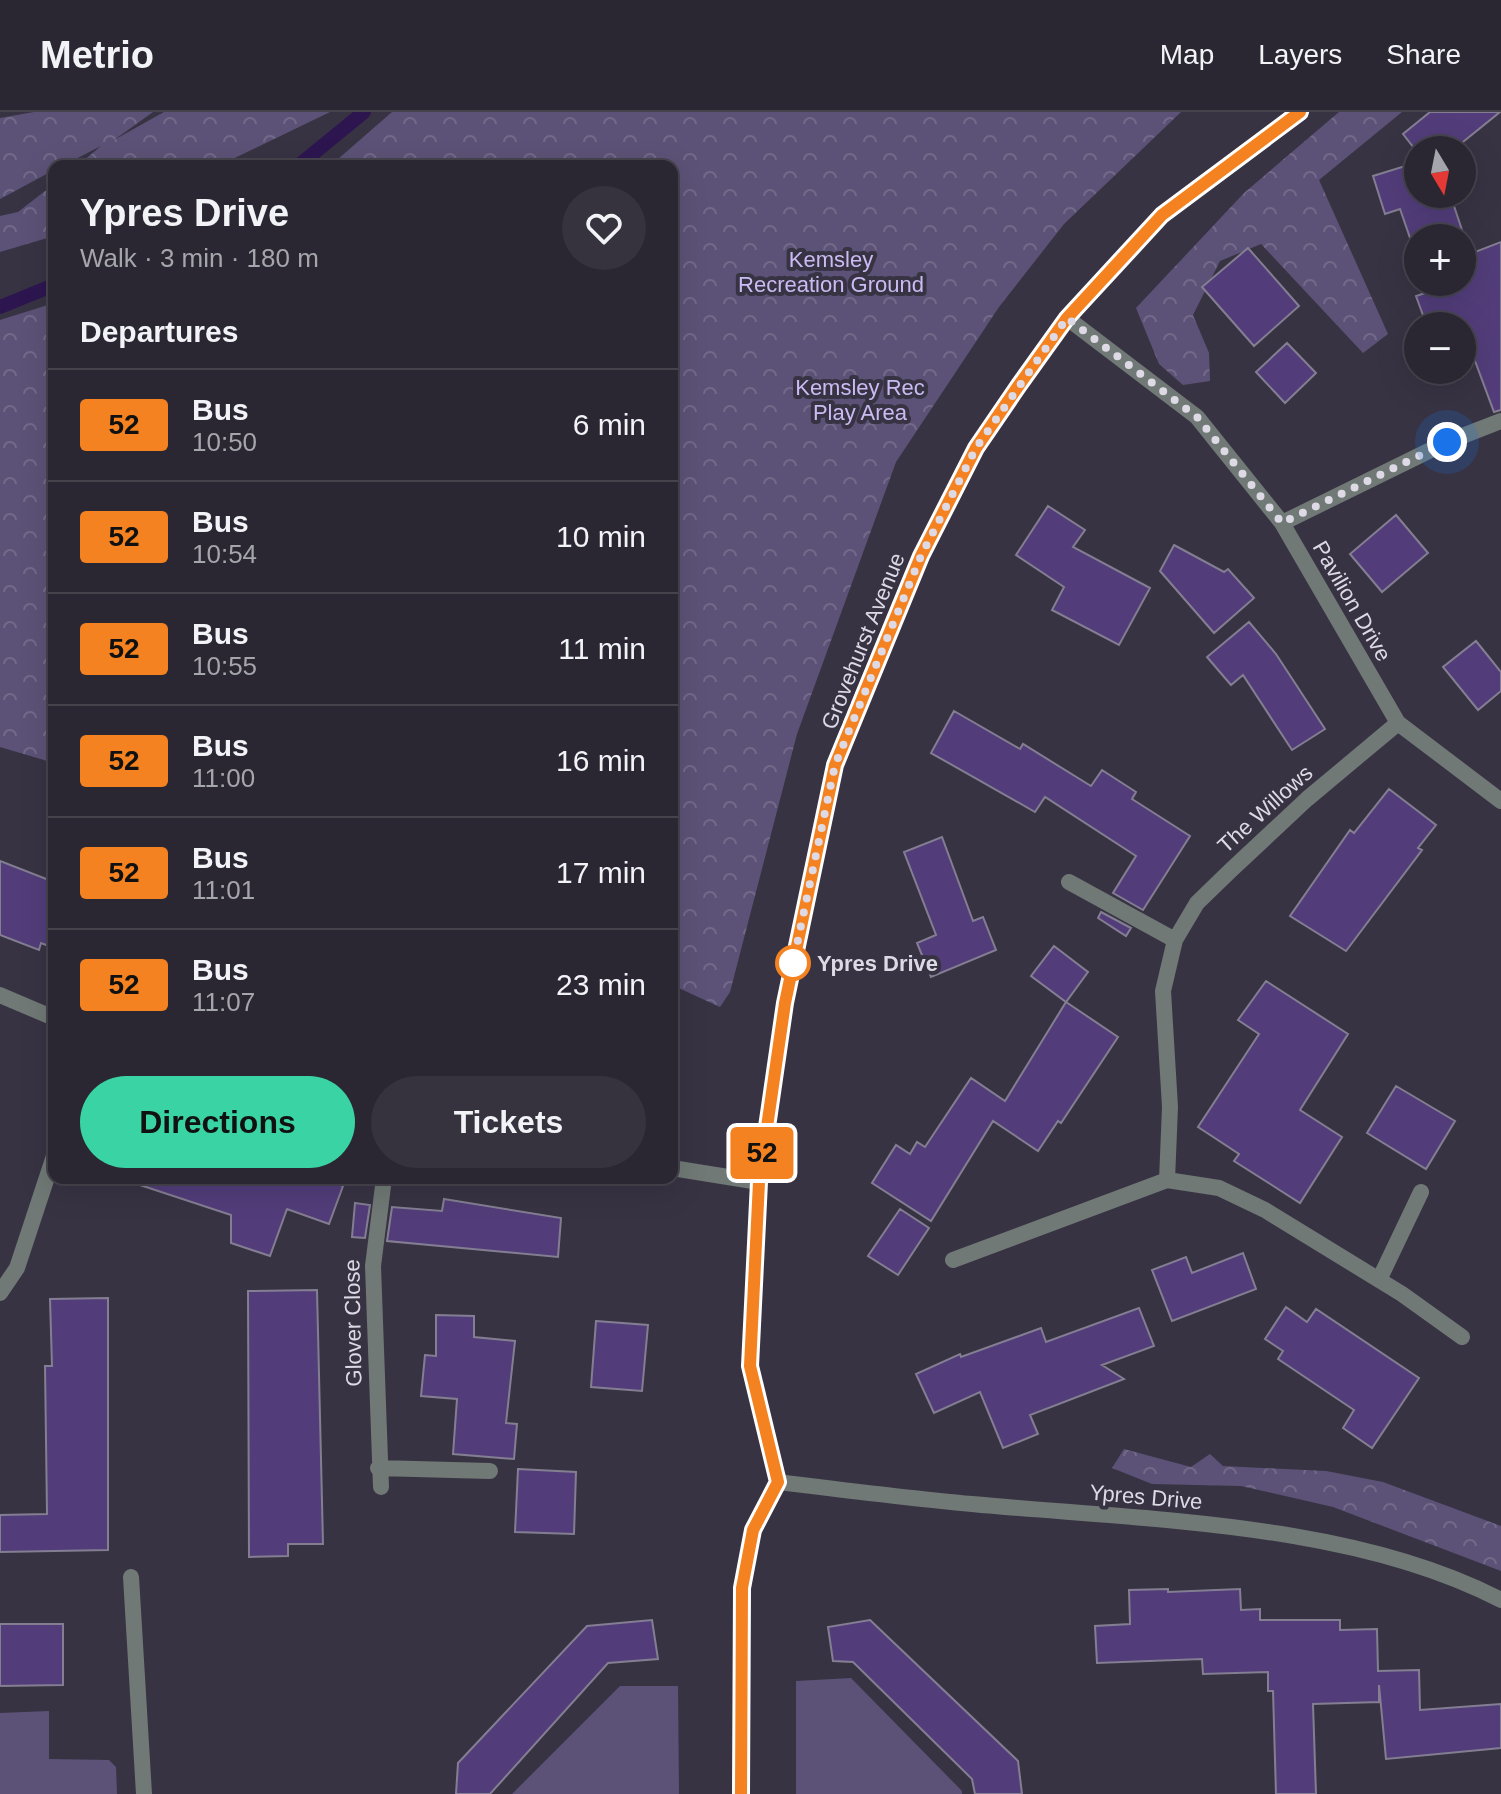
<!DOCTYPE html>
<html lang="en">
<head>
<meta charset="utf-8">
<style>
	:root { --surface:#2a2632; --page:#36323e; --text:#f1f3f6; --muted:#a5a5ac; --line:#46434d; --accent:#3ad4a4 }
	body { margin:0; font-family:Helvetica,sans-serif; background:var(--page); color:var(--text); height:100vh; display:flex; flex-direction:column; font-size:30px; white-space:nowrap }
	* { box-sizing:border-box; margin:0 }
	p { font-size:26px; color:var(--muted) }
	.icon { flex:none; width:44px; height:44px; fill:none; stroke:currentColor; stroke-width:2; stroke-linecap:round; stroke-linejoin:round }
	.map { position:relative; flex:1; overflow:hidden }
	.sheet { position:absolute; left:48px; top:48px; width:630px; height:1024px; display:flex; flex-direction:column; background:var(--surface); border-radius:16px; box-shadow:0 8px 32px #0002,0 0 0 2px var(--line) }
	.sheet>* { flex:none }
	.badge { padding:0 16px; border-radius:6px; font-size:28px; line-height:52px }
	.needle { width:52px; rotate:170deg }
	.buttons { position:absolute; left:1404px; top:24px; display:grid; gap:16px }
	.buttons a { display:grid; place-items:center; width:72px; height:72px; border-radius:50%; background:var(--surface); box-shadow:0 8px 32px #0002,0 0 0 2px var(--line); font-size:40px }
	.you { position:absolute; width:40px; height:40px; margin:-20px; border:6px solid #fff; border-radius:50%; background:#1a73e8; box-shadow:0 0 0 12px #1a73e833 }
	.map>.badge { position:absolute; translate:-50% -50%; box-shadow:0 0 0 4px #fff }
	h2 { padding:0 32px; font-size:30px; line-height:72px }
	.round { display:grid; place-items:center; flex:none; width:84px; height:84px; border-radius:42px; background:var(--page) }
	.headline { display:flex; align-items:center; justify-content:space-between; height:136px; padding:0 32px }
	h1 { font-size:38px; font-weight:800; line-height:60px }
	.button { display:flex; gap:16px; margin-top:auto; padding:16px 32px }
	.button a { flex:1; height:92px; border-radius:48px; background:var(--accent); color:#111; font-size:32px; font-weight:800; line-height:92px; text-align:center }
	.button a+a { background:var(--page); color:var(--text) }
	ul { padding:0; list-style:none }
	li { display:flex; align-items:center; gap:24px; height:112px; padding:0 32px; border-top:2px solid var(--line) }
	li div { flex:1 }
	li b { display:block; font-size:30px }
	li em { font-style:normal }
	li .badge { min-width:88px; font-weight:700; text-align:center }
	header { display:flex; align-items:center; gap:48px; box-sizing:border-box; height:112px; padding:0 40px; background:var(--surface); border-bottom:2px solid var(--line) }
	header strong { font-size:38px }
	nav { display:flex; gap:44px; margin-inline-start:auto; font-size:28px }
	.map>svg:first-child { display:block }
</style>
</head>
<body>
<header>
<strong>Metrio</strong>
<nav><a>Map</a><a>Layers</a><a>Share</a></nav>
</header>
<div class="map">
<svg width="1501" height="1682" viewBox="0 0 1501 1682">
	<defs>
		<pattern id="forest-crowns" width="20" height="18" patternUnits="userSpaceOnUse" patternTransform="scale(2)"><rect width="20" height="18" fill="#5c5277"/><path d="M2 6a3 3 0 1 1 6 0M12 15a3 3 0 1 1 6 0" fill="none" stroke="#736a8a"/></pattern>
	</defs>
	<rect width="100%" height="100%" fill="#383343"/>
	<!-- grass -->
	<path fill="#5c5277" d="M 851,1566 L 962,1679 L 962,1682 L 796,1682 L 796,1569 Z
		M 620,1574 L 678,1574 L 679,1682 L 512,1682 Z
		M 49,1599 L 49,1647 L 109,1648 L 116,1655 L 117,1682 L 0,1682 L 0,1601 Z"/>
	<!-- forest -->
	<path fill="url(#forest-crowns)" d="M 34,0 L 153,0 L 114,28 L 164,0 L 330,0 L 218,54 L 77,54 L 101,34 L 62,54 L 54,54 L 54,58 L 0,87 L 0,6 Z
		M 392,0 L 1181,0 L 1064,112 L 999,195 L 896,350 L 797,622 L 730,880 L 720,895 L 672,873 L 672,54 L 330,54 Z
		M 1339,0 L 1402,0 L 1319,68 L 1388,222 L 1363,241 L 1261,132 L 1220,149 L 1193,203 L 1209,241 L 1210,269 L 1183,273 L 1159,252 L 1136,196 L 1244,81 Z
		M 54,72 L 54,124 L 0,140 L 0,104 L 18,100 Z
		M 54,191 L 54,651 L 0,635 L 0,208 Z
		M 1124,1337 L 1191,1355 L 1210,1342 L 1223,1354 L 1326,1359 L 1383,1370 L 1501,1414 L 1501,1459 L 1333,1395 L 1241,1374 L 1152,1372 L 1112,1356 Z"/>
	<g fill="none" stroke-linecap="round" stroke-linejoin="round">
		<!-- stream -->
		<path stroke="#2d1650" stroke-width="14" d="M 298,54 L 364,0
			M 0,195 L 54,173"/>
	</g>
	<!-- building -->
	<path fill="#523d7a" stroke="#837e91" stroke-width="2" d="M 1430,0 L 1500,0 L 1453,38 L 1418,38 L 1418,41 L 1403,22 Z
		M 1418,50 L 1418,82 L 1450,82 L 1470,142 L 1501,130 L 1501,298 L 1494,300 L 1462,214 L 1427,214 L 1416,184 L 1428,180 L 1425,170 L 1462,170 L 1462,126 L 1418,126 L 1418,149 L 1400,97 L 1385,102 L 1373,64 Z
		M 1248,136 L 1299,194 L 1254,234 L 1202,175 Z
		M 1287,231 L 1316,261 L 1285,291 L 1256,260 Z
		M 1048,394 L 1085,418 L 1073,435 L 1150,476 L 1119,533 L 1052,498 L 1064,475 L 1016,443 Z
		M 1396,403 L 1428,441 L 1382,480 L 1350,442 Z
		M 1174,433 L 1224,460 L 1228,457 L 1254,486 L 1214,521 L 1160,459 Z
		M 1249,510 L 1276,542 L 1325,617 L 1292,638 L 1243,563 L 1231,573 L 1207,545 Z
		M 1476,529 L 1501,560 L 1501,579 L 1478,598 L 1443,555 Z
		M 954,599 L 1020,637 L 1023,632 L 1091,674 L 1102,658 L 1136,680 L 1132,687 L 1190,724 L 1143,798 L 1113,781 L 1136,744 L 1045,685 L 1035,700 L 931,641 Z
		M 1389,677 L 1436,713 L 1418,736 L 1422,738 L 1346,839 L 1290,804 L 1350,718 L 1354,721 Z
		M 942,725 L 973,809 L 983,805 L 996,838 L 931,865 L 917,831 L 936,823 L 904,740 Z
		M 0,749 L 54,770 L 54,836 L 41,831 L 39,838 L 0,823 Z
		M 1101,800 L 1131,816 L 1126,824 L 1098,806 Z
		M 1054,834 L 1088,860 L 1066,890 L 1031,864 Z
		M 1266,869 L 1348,922 L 1300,998 L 1342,1025 L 1300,1091 L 1234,1049 L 1239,1042 L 1198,1015 L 1259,922 L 1238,908 Z
		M 1066,890 L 1118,925 L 1061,1011 L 1058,1009 L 1038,1039 L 993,1009 L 931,1109 L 872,1071 L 896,1033 L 910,1042 L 917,1030 L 925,1035 L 971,966 L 1005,989 Z
		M 1396,974 L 1455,1009 L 1426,1057 L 1367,1021 Z
		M 141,1066 L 320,1066 L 343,1074 L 329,1112 L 287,1097 L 270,1144 L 231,1131 L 231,1103 L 140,1073 Z
		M 444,1087 L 561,1106 L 558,1145 L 387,1129 L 392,1095 L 442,1099 Z
		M 355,1091 L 370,1093 L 365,1126 L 352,1125 Z
		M 900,1097 L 929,1116 L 898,1163 L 868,1144 Z
		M 1243,1141 L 1256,1177 L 1172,1209 L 1152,1158 L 1186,1145 L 1192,1161 Z
		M 317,1178 L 323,1432 L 288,1432 L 288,1444 L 249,1445 L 248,1179 Z
		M 108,1186 L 108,1438 L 0,1440 L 0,1403 L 47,1402 L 45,1254 L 52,1254 L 50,1187 Z
		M 1286,1195 L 1307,1210 L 1316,1197 L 1419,1266 L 1372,1336 L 1343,1316 L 1354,1298 L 1278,1247 L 1283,1239 L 1265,1227 Z
		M 1139,1196 L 1154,1234 L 1102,1253 L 1124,1267 L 1030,1303 L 1038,1322 L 1003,1336 L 980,1280 L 934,1301 L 916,1262 L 960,1242 L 961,1245 L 1041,1216 L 1046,1230 Z
		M 436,1203 L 474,1204 L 474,1225 L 515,1229 L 506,1311 L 517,1312 L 514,1347 L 453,1342 L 457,1287 L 421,1284 L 425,1243 L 436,1244 Z
		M 596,1209 L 648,1213 L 642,1279 L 591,1275 Z
		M 518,1357 L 576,1360 L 574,1422 L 515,1420 Z
		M 1168,1477 L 1168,1480 L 1240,1477 L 1241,1498 L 1260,1497 L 1260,1508 L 1340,1508 L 1340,1518 L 1377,1517 L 1378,1559 L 1419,1558 L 1420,1598 L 1501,1592 L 1501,1636 L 1386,1647 L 1379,1573 L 1379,1590 L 1313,1592 L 1316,1682 L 1276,1682 L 1273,1579 L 1268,1579 L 1268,1560 L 1203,1562 L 1202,1547 L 1097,1551 L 1095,1514 L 1130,1512 L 1129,1478 Z
		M 652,1508 L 658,1547 L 608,1551 L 490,1682 L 456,1682 L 458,1651 L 587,1514 Z
		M 870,1508 L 1018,1649 L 1022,1682 L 975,1682 L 972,1667 L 853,1550 L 833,1549 L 828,1515 Z
		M 0,1512 L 63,1512 L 63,1573 L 0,1574 Z"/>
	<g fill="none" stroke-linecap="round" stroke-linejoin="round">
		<!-- minor -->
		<path stroke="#707975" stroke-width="16" d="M 1067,206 L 1197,305 L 1282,411 L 1398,611 L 1501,689
			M 1282,411 L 1447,330 L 1501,309
			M 1069,770 L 1175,828
			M 0,883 L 54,906
			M 672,1056 L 759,1070
			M 1167,1068 L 1170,995 L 1163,879 L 1175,828 L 1197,791 L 1230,759 L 1307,687 L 1398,611
			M 953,1148 L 1167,1068 L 1219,1076 L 1265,1098 L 1402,1182 L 1462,1225
			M 1379,1168 L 1421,1080
			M 0,1181 L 17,1156 L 54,1044
			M 378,1356 L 490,1359
			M 778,1370 C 843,1378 907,1386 972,1392 C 1139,1408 1350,1409 1501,1488
			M 381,1375 L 373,1154 L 384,1066
			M 131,1465 L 144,1682
			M 741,1682 L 742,1476 L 753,1418 L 778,1370 L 750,1254 L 759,1070 L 785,891 L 835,653 L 921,444 L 976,336 L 1019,273 L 1067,206 L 1162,103 L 1300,0"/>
	</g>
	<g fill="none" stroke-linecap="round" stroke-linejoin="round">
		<!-- line casing -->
		<g stroke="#fff" stroke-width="18">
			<path id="line" d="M 741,1682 L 742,1476 L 753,1418 L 778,1370 L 750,1254 L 759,1070 L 785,891 L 835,653 L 921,444 L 976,336 L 1019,273 L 1067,206 L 1162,103 L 1300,0"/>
		</g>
		<!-- line -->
		<use href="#line" stroke="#f58220" stroke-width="12"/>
		<!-- walk -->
		<path stroke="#dddae5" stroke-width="8" stroke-dasharray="0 14.4" d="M 793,851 L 791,861 L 835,653 L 921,444 L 976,336 L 1067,206 L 1197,305 L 1282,411 L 1447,330"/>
	</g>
	<!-- markers -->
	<circle fill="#fff" stroke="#f58220" stroke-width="4" cx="793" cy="851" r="16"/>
	<g text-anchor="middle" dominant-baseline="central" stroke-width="8" stroke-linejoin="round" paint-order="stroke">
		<!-- park labels -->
		<g font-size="22" fill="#cabbf3" stroke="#383343">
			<text x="831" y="147">Kemsley<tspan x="831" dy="25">Recreation Ground</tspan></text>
			<text x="860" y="275">Kemsley Rec<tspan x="860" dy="25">Play Area</tspan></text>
		</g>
		<!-- street labels -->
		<g font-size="22" fill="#dddae5" stroke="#383343">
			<text transform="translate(1352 489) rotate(60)">Pavilion Drive</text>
			<text transform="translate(863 529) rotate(-68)">Grovehurst Avenue</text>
			<text transform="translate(1265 697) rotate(-42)">The Willows</text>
			<text transform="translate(353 1211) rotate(-91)">Glover Close</text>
			<text transform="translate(1146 1385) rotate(5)">Ypres Drive</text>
		</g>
		<!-- stop labels -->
		<g font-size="22" font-weight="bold" fill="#dddae5" stroke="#383343" text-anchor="start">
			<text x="817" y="851">Ypres Drive</text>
		</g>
	</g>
</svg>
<div class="buttons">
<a><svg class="needle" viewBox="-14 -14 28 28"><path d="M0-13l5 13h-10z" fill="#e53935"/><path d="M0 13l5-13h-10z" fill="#a5a5ac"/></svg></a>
<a>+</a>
<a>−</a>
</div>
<div class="you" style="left:1447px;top:330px"></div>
<b class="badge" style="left:762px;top:1041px;background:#f58220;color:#111">52</b>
<section class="sheet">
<div class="headline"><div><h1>Ypres Drive</h1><p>Walk · 3 min · 180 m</p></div><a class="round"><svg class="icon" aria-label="heart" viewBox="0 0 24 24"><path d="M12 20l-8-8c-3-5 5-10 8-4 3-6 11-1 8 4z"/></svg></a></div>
<h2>Departures</h2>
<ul>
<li><span class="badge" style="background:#f58220;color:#111">52</span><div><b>Bus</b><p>10:50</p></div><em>6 min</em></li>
<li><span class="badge" style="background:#f58220;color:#111">52</span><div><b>Bus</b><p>10:54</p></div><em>10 min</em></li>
<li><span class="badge" style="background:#f58220;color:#111">52</span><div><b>Bus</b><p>10:55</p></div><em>11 min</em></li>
<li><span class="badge" style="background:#f58220;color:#111">52</span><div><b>Bus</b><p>11:00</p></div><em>16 min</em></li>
<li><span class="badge" style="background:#f58220;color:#111">52</span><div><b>Bus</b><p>11:01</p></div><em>17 min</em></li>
<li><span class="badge" style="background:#f58220;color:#111">52</span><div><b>Bus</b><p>11:07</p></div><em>23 min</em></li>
</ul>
<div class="button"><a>Directions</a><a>Tickets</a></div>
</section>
</div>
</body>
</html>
